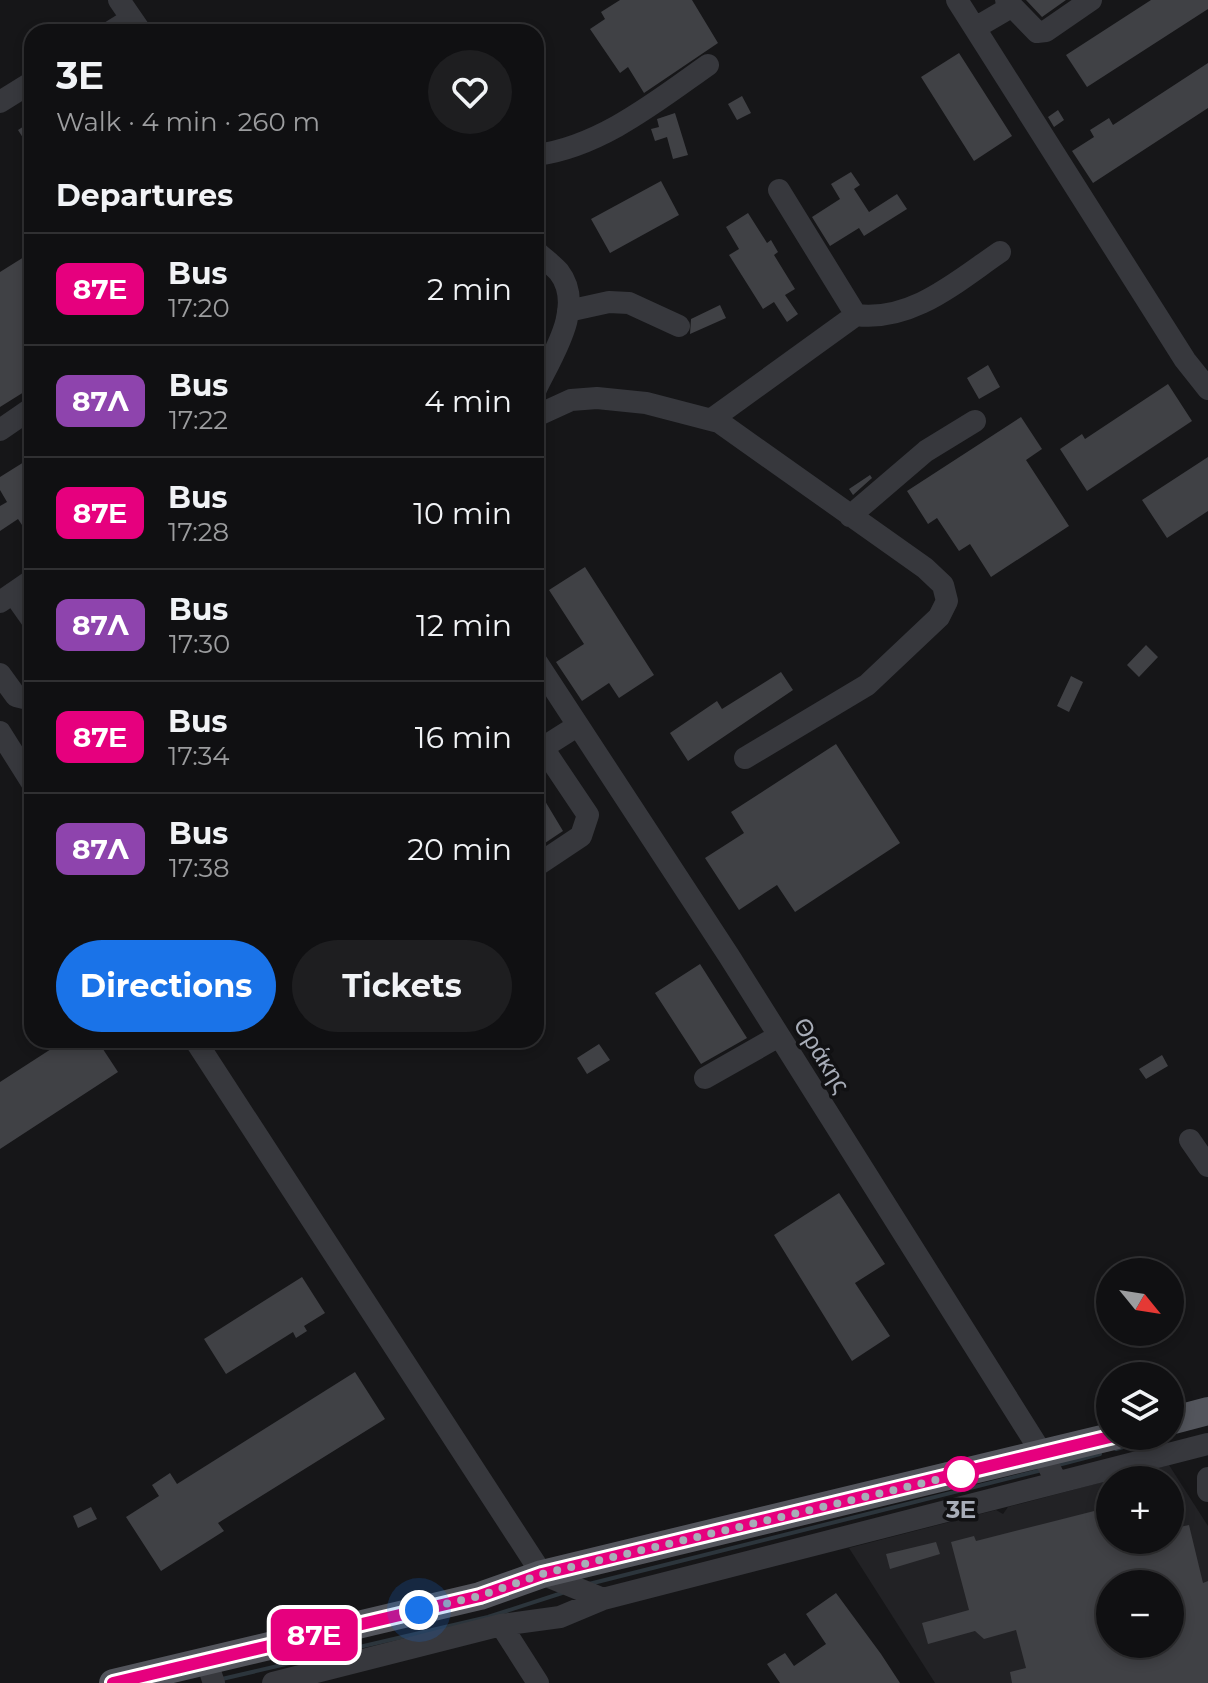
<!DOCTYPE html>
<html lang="en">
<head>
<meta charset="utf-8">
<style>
	:root { --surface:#101012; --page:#1e1e20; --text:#f1f3f6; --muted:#9c9d9f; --line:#303032; --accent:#1a73e8 }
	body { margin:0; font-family:Montserrat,sans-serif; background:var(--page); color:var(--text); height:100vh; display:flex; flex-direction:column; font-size:30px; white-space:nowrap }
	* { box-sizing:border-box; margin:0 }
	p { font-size:26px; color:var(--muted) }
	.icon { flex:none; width:44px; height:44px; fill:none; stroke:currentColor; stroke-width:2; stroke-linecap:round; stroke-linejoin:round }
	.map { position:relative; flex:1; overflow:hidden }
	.details { position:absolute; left:24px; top:24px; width:520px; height:1024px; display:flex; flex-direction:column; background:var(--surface); border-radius:24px; box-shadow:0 4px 12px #0003,0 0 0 2px var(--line) }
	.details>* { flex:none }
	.badge { padding:0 16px; border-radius:12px; font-size:28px; line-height:52px }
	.needle { width:52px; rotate:120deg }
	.controls { position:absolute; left:1096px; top:1258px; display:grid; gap:16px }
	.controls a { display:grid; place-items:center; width:88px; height:88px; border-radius:50%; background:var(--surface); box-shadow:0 4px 12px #0003,0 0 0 2px var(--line); font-size:40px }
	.you { position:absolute; width:40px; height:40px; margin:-20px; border:6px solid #fff; border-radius:50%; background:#1a73e8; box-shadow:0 0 0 12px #1a73e833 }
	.map>.badge { position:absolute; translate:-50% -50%; box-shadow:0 0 0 4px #fff }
	h2 { padding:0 32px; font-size:30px; line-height:72px }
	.round { display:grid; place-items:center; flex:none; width:84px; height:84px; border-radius:42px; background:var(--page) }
	.overview { display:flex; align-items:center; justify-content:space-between; height:136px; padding:0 32px }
	h1 { font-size:38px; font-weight:700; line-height:60px }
	.action { display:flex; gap:16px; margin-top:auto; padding:16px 32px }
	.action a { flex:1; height:92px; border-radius:48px; background:var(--accent); color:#fff; font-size:32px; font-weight:700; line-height:92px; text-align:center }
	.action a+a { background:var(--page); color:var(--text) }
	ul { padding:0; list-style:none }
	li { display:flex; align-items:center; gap:24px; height:112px; padding:0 32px; border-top:2px solid var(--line) }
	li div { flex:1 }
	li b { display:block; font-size:30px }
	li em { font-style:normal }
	li .badge { min-width:88px; font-weight:700; text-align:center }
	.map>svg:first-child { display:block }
</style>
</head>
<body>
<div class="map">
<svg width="1208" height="1683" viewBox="0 0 1208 1683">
	<rect width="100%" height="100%" fill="#161618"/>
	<!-- built -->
	<path fill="#222225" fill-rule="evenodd" d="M 1169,1465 L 1208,1526 L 1208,1683 L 935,1683 L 849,1548 L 996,1510 L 1003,1514 L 1008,1507 L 1110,1480 L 1110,1540 L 1170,1540 L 1170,1480 L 1112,1480 ZM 1110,1584 L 1170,1584 L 1170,1644 L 1110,1644 Z"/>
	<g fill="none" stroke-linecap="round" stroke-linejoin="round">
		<!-- stream -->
		<path stroke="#2c353c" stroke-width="4" d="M 1116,1449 L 1162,1436
			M 1058,1465 L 1100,1454
			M 589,1584 L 1042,1470
			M 222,1679 L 488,1617 L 562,1593"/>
	</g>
	<!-- building -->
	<path fill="#404145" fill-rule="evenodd" d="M 620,0 L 692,0 L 718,43 L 644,93 L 628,67 L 620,73 L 590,29 L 605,19 L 601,12 Z
		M 1026,0 L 1066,0 L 1042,17 Z
		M 1151,0 L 1208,0 L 1208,9 L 1087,87 L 1066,55 Z
		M 959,53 L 1012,136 L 974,161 L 921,77 Z
		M 1208,63 L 1208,108 L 1093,183 L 1072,151 L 1094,137 L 1090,130 L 1109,118 L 1113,125 Z
		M 742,96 L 751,113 L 737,120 L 728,104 Z
		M 1058,110 L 1064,120 L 1054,127 L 1048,117 Z
		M 675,113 L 688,155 L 673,159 L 667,137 L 655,141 L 651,129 L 659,127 L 657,119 Z
		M 32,121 L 32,152 L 18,130 Z
		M 851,172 L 860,185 L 854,189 L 869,212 L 897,194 L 907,209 L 864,236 L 859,228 L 830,246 L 812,217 L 840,199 L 831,184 Z
		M 661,181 L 679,215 L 610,253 L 591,219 Z
		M 748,213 L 767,243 L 771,240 L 778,252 L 774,255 L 795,289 L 785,295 L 798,314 L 787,322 L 774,302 L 763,309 L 729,255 L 739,249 L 726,227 Z
		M 32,252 L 32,387 L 0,407 L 0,272 Z
		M 720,305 L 726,318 L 690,334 L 691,319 Z
		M 988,365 L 1000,387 L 979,399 L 967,378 Z
		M 1168,384 L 1192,421 L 1087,491 L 1060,449 L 1082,434 L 1085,439 Z
		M 1021,417 L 1042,449 L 1026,460 L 1069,526 L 991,577 L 970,544 L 959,551 L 937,518 L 928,524 L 907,491 Z
		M 32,457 L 32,540 L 18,519 L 0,531 L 0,506 L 7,502 L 0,490 L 0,477 Z
		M 1208,457 L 1208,511 L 1167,538 L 1142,500 Z
		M 870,475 L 872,478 L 853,495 L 849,489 Z
		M 585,567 L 654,675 L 619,698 L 609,683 L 582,701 L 556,662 L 584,644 L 549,590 Z
		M 1146,645 L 1158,657 L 1139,677 L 1127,665 Z
		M 781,672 L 793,690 L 688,761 L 670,733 L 717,701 L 722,709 Z
		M 1071,676 L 1083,682 L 1069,712 L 1057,706 Z
		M 836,744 L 900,843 L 795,912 L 777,885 L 739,910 L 705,858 L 744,833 L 731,812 Z
		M 536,786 L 563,831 L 536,849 Z
		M 700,964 L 747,1038 L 701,1064 L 655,993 Z
		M 65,1040 L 97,1040 L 118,1072 L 0,1149 L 0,1082 Z
		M 599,1044 L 610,1060 L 587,1074 L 577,1058 Z
		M 1162,1055 L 1168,1066 L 1146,1079 L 1139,1069 Z
		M 839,1193 L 885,1264 L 855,1283 L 890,1336 L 852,1361 L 774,1235 Z
		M 302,1277 L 325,1313 L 304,1326 L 307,1331 L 296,1338 L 293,1332 L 226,1374 L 204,1339 Z
		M 355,1372 L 385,1419 L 218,1523 L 224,1531 L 161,1571 L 126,1517 L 159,1496 L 152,1485 L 170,1473 L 177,1484 Z
		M 91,1507 L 97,1519 L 78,1528 L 73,1516 Z
		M 1110,1507 L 1110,1540 L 1170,1540 L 1170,1529 L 1189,1525 L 1203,1583 L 1208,1581 L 1208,1683 L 1012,1683 L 1010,1672 L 1026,1668 L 1016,1630 L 984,1639 L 975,1631 L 928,1644 L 922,1623 L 969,1610 L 951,1542 L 974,1536 L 976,1541 ZM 1110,1584 L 1170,1584 L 1170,1644 L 1110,1644 Z
		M 936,1542 L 940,1554 L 890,1569 L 886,1554 Z
		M 836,1593 L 881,1654 L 900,1683 L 780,1683 L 767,1664 L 785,1653 L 794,1666 L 826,1644 L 806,1614 Z"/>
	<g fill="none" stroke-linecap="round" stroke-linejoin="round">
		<!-- minor -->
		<path stroke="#37383d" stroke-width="22" d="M 119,0 L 141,32
			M 957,0 L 1185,360 L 1208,389
			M 1006,0 L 1037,32 L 1046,31 L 1091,0
			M 975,28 L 1011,7
			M 110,32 L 131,19
			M 0,102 L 32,82
			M 536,155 C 600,147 657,101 708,65
			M 779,190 L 856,315
			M 536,251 C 543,258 553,265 559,272 C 586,307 551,357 536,389
			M 568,311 L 609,302 L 629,303 L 679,326
			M 536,416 L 571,400 L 597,398 L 646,403 L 719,422 L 925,568 L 943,585 L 947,601 L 939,617 L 867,685 L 745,758
			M 712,419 L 856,315 C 912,322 956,282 1000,252
			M 0,430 L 32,408
			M 850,516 L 926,451 L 975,421
			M 13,593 L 32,620
			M 0,602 L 32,580
			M 536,661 L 729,956 L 1043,1455 L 1056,1481
			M 0,674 L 16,696 L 32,700
			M 0,732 L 32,783
			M 536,752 L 577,726
			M 536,866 L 581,836 L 588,815 L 543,748
			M 195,1040 L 542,1574 L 603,1599
			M 705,1078 L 779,1036
			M 1190,1140 L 1208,1166
			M 1208,1478 L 1208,1491
			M 501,1625 L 538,1683
			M 206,1660 L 214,1683
			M 273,1683 L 501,1625 L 560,1617 L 603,1599 L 1208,1444"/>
		<!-- major -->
		<path stroke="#53555c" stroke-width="28" d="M 1170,1421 L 1208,1411
			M 113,1683 L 480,1596 L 542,1574 L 1114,1436"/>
	</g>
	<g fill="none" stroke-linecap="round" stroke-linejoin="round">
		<!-- line casing -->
		<g stroke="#fff" stroke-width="18">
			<path id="line" d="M 113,1683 L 480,1596 L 542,1574 L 1114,1436"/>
		</g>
		<!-- line -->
		<use href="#line" stroke="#e6007e" stroke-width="12"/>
		<!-- walk -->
		<path stroke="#a8adb8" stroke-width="8" stroke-dasharray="0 14.4" d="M 419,1610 L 480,1596 L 542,1574 L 961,1474"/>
	</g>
	<!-- markers -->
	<circle fill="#fff" stroke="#e6007e" stroke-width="4" cx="961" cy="1474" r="16"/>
	<g text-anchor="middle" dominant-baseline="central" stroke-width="7" stroke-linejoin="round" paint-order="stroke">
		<!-- street labels -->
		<g font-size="24" fill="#a8adb8" stroke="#111113">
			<text transform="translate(822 1055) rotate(58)">Θράκης</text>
		</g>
		<!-- stop labels -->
		<g font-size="24" font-weight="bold" fill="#a8adb8" stroke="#111113">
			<text x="961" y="1509">3Ε</text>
		</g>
	</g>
</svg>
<div class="controls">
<a><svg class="needle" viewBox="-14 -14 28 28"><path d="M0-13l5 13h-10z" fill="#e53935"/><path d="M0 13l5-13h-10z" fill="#9c9d9f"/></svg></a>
<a><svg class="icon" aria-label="layers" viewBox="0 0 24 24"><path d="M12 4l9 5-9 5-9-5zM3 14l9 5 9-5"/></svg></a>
<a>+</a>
<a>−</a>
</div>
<div class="you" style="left:419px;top:1610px"></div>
<b class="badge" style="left:314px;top:1635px;background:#e6007e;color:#fff">87Ε</b>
<section class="details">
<div class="overview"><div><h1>3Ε</h1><p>Walk · 4 min · 260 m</p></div><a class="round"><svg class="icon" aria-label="heart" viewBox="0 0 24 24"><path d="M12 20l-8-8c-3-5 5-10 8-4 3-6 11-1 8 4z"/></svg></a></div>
<h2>Departures</h2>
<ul>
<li><span class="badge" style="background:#e6007e;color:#fff">87Ε</span><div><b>Bus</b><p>17:20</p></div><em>2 min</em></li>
<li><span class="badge" style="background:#8e44ad;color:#fff">87Λ</span><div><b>Bus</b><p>17:22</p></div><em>4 min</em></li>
<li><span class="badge" style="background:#e6007e;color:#fff">87Ε</span><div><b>Bus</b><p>17:28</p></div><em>10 min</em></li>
<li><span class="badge" style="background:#8e44ad;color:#fff">87Λ</span><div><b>Bus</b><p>17:30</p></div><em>12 min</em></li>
<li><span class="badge" style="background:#e6007e;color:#fff">87Ε</span><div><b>Bus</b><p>17:34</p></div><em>16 min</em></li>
<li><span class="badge" style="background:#8e44ad;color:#fff">87Λ</span><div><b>Bus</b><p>17:38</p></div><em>20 min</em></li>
</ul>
<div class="action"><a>Directions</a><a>Tickets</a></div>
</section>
</div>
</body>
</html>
